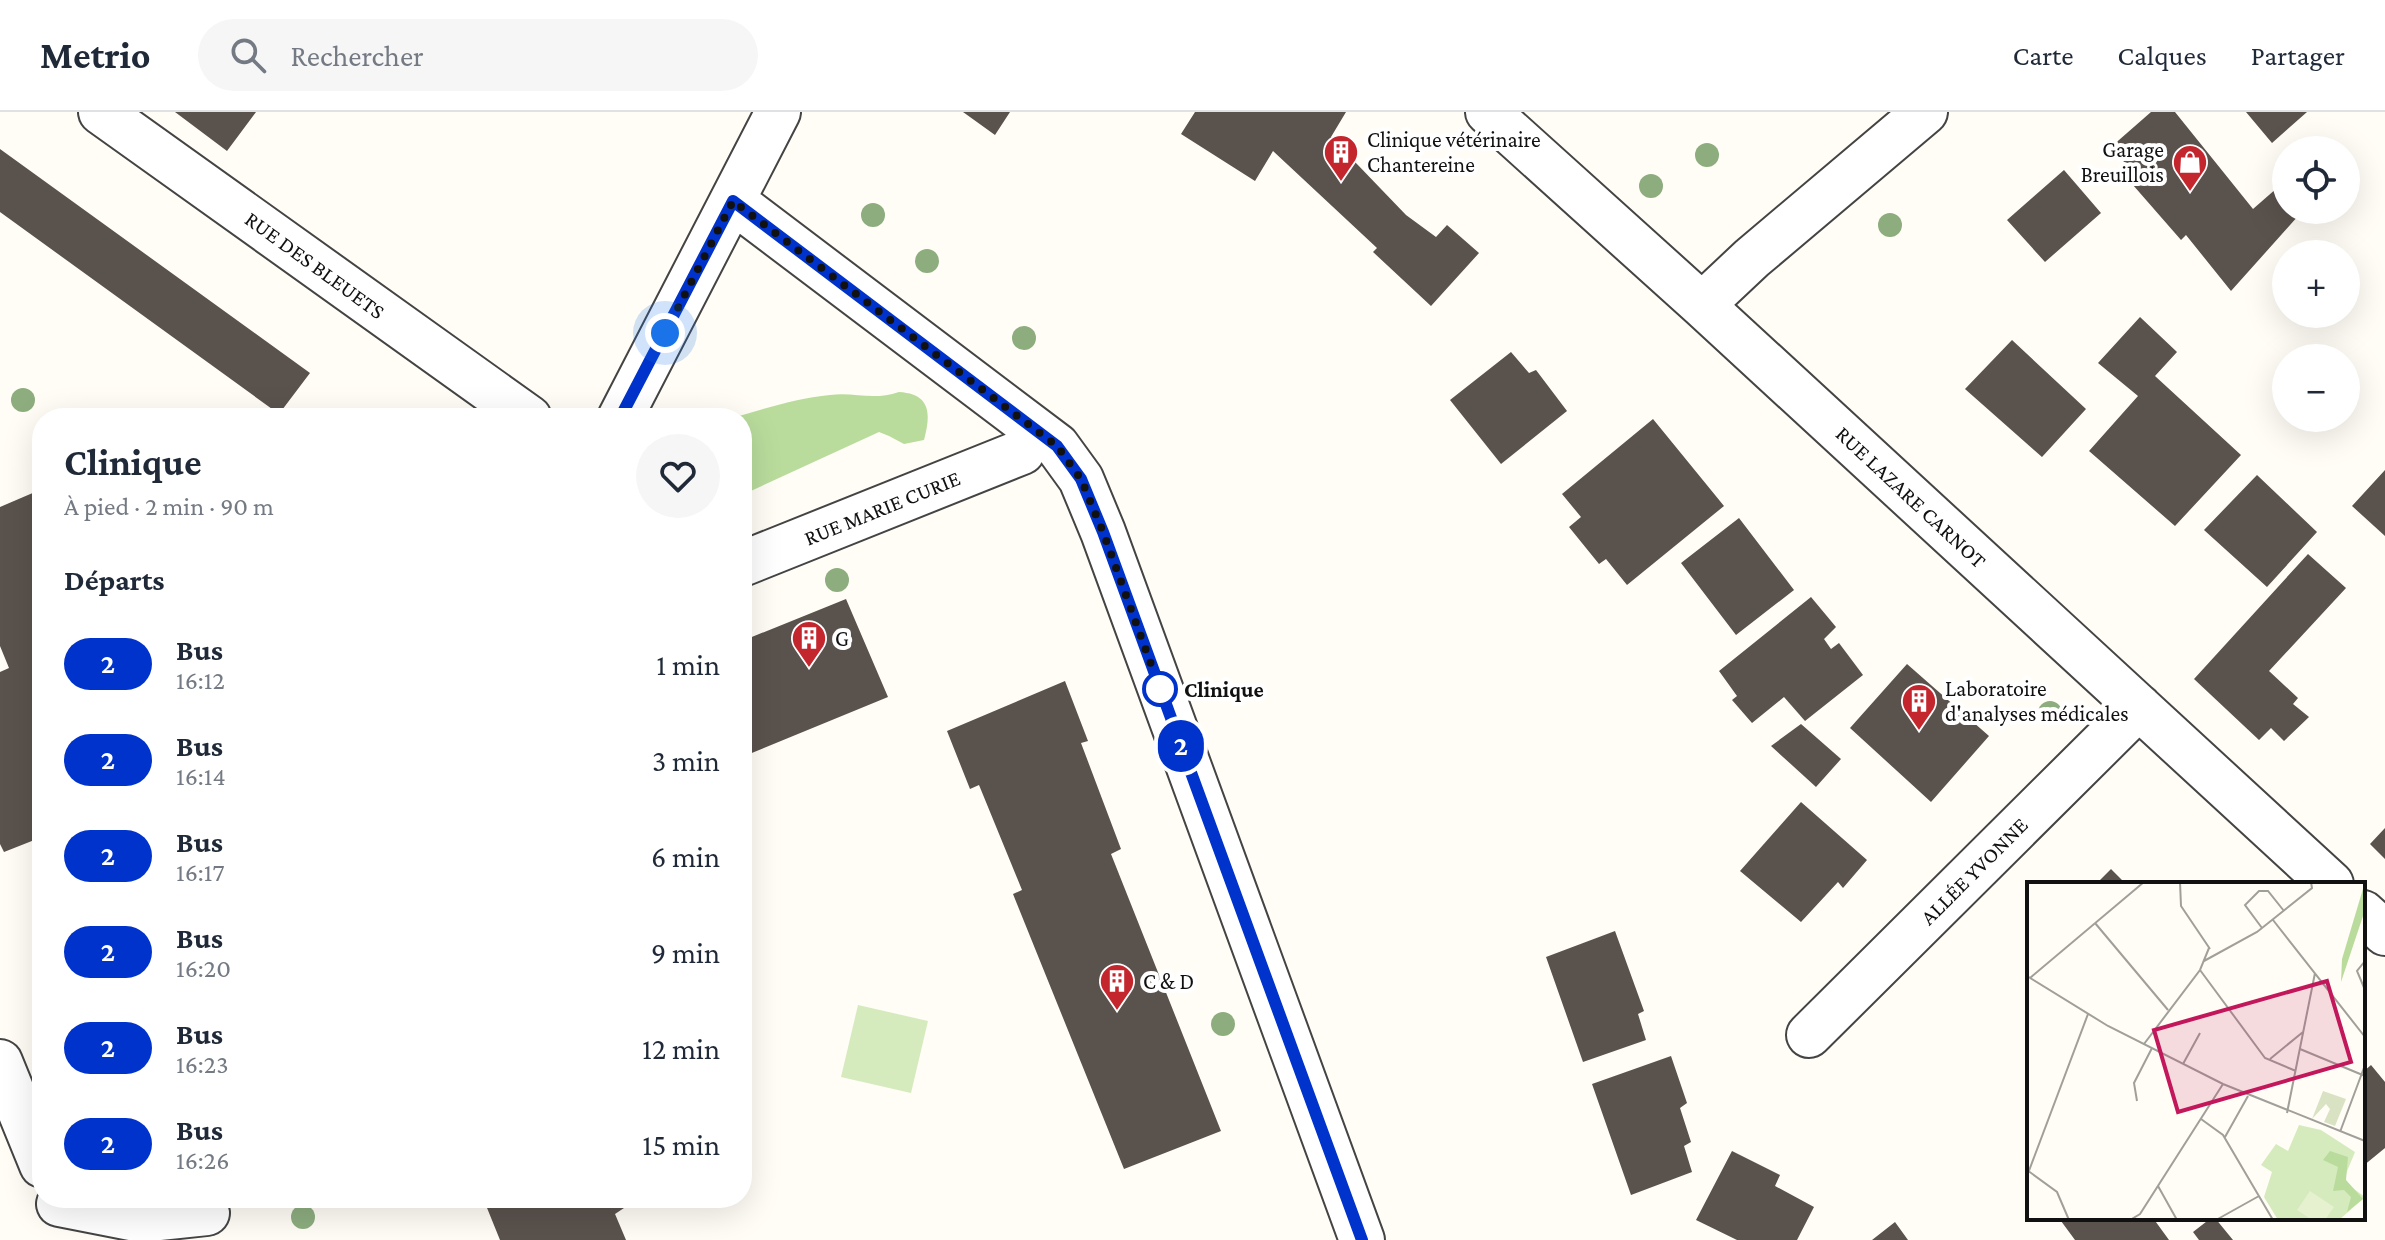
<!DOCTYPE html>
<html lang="fr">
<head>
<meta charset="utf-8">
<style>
	:root { --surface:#fff; --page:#f6f6f7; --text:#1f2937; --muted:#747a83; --line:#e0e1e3 }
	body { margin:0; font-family:"Crimson Pro",serif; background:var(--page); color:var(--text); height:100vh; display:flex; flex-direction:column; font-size:30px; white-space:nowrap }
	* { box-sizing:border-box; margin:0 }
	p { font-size:26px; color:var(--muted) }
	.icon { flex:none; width:44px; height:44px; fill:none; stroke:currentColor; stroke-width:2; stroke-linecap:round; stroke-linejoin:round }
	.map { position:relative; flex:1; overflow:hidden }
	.details { position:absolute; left:32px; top:296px; width:720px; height:800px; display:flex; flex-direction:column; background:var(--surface); border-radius:32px; box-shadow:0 8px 32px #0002 }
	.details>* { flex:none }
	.badge { padding:0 16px; border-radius:26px; font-size:28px; line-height:52px }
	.fabs { position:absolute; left:2272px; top:24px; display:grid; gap:16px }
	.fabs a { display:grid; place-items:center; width:88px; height:88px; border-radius:50%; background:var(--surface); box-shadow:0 8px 32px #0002; font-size:40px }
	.you { position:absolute; width:40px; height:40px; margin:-20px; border:6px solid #fff; border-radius:50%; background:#1a73e8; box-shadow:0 0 0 12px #1a73e833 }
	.map>.badge { position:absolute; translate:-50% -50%; box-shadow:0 0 0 4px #fff }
	h2 { padding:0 32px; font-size:30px; line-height:72px }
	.round { display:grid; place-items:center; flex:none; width:84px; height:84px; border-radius:42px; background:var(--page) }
	.head { display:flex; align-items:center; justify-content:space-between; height:136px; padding:0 32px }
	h1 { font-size:38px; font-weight:700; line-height:60px }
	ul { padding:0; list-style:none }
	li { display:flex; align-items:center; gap:24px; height:96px; padding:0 32px }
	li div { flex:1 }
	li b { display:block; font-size:30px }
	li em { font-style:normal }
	li .badge { min-width:88px; font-weight:700; text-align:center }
	header { display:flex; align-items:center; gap:48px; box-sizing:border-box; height:112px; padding:0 40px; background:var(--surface); border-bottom:2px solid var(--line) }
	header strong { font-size:38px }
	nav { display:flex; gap:44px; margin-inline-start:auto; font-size:28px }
	.search { width:560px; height:72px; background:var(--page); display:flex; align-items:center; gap:20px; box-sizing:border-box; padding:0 28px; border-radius:44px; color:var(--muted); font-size:30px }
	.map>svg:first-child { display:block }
</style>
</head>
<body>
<header>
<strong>Metrio</strong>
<div class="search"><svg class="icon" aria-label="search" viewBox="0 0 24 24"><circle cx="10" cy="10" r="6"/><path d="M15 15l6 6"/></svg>Rechercher</div>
<nav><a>Carte</a><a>Calques</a><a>Partager</a></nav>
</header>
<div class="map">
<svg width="2385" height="1128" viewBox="0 0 2385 1128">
	<rect width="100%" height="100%" fill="#fffdf5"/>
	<!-- green -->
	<path fill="#d5ebbd" d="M 858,893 L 928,909 L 911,981 L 841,965 Z"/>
	<!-- forest -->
	<path fill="#b9dc9c" d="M 899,280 C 931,282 931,302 924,328 L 904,332 L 889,324 L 879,320 L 742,383 L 742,306 L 732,306 C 764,297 797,286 830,283 C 856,280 873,289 899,280 Z"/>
	<!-- building -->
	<path fill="#5a524d" d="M 175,0 L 256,0 L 227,39 Z
		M 963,0 L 1010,0 L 995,23 Z
		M 1195,0 L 1346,0 L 1331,25 L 1406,103 L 1436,125 L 1447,113 L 1479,141 L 1431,194 L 1373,140 L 1377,136 L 1273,39 L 1255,69 L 1181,22 Z
		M 2151,0 L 2175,0 L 2253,97 L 2277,76 L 2286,86 L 2286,98 L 2295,98 L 2299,103 L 2231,179 L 2186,123 L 2181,128 L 2126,65 L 2132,59 L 2111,35 Z
		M 2246,0 L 2307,0 L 2272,31 Z
		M 0,37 L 310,261 L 279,302 L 0,100 Z
		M 2064,58 L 2101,101 L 2045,150 L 2007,108 Z
		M 2140,205 L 2177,240 L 2155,264 L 2241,343 L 2175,414 L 2089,339 L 2138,284 L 2098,251 Z
		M 2012,228 L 2086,297 L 2042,345 L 1965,277 Z
		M 1511,240 L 1529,261 L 1536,258 L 1567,299 L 1501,352 L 1450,288 Z
		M 1653,307 L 1724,394 L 1627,473 L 1606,447 L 1599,452 L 1569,415 L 1581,405 L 1562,382 Z
		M 2385,358 L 2385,424 L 2352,394 Z
		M 2257,363 L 2317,420 L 2267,475 L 2204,418 Z
		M 42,377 L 42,725 L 4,740 L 0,732 L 0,560 L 9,556 L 0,534 L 0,395 Z
		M 1739,406 L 1794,478 L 1736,523 L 1681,451 Z
		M 2308,442 L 2346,476 L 2269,559 L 2298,586 L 2293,592 L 2309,605 L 2284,629 L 2271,616 L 2259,628 L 2194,567 Z
		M 1811,485 L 1836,515 L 1824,527 L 1831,537 L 1839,531 L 1863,563 L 1805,609 L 1784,585 L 1752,611 L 1732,588 L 1737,584 L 1719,559 Z
		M 846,487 L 888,585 L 742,645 L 742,529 Z
		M 1907,552 L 1989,624 L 1931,690 L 1850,616 Z
		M 1065,569 L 1088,629 L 1081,631 L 1121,737 L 1111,742 L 1221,1019 L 1124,1057 L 1013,782 L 1022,778 L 979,673 L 970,677 L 947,619 Z
		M 1801,612 L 1841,647 L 1816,675 L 1771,634 Z
		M 1801,690 L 1867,748 L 1843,776 L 1838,770 L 1801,810 L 1740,759 Z
		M 2385,716 L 2385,747 L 2370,732 Z
		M 2111,757 L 2126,772 L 2096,772 Z
		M 1615,819 L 1644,899 L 1638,902 L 1646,928 L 1583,950 L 1546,845 Z
		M 1671,944 L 1687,991 L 1680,996 L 1691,1030 L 1684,1034 L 1692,1060 L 1631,1083 L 1592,972 Z
		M 2371,953 L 2385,970 L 2385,1036 L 2363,1054 L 2363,960 Z
		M 1732,1039 L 1780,1063 L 1775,1074 L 1814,1095 L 1797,1128 L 1737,1128 L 1696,1108 Z
		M 483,1086 L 620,1086 L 624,1096 L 615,1102 L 626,1128 L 500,1128 Z
		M 2065,1106 L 2153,1106 L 2169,1128 L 2075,1128 L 2061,1109 Z
		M 2211,1106 L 2215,1106 L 2233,1128 L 2199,1128 L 2193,1120 Z
		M 1895,1110 L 1908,1128 L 1872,1128 Z"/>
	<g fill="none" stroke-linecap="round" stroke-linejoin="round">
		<!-- minor casing -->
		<g stroke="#444" stroke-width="48">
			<path id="minor" d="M 101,0 L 529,306
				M 1488,0 L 1702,193 L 2331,772
				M 733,89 L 1057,334 L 1081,367 L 1103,420 L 1362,1128
				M 1702,193 L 1752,146 L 1925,0
				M 620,306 L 778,0
				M 742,452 L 1022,340
				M 2363,801 L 2385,821
				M 1809,923 L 2139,595
				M 0,950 L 42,1053
				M 59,1092 L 141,1108 L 207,1101"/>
		</g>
		<!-- minor -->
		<use href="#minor" stroke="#fff" stroke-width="44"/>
	</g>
	<!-- trees -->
	<g fill="#8dad7f">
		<circle cx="1707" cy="43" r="12"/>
		<circle cx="1651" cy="74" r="12"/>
		<circle cx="873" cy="103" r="12"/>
		<circle cx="1890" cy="113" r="12"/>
		<circle cx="927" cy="149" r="12"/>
		<circle cx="1024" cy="226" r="12"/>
		<circle cx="23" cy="288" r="12"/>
		<circle cx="837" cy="468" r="12"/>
		<circle cx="2050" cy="601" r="12"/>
		<circle cx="1223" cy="912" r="12"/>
		<circle cx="303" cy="1105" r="12"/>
	</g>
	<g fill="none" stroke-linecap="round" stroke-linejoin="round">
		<!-- line casing -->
		<g stroke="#fff" stroke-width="18">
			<path id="line" d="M 620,306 L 733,89 L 1057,334 L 1081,367 L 1103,420 L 1362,1128"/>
		</g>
		<!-- line -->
		<use href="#line" stroke="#03c" stroke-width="12"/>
		<!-- walk -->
		<path stroke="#111" stroke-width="8" stroke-dasharray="0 14.4" d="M 665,221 L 733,89 L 1057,334 L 1081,367 L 1103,420 L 1160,577"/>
	</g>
	<!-- icons -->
	<defs>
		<g id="building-pin" transform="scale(1.8)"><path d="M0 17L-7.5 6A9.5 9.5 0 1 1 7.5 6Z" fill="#c4262e" stroke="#fff"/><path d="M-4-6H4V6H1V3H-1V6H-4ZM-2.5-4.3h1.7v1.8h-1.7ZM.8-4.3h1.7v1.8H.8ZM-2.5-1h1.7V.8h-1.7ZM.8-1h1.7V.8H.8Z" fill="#fff"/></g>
		<g id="shop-pin" transform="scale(1.8)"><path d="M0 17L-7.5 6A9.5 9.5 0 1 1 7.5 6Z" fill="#c4262e" stroke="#fff"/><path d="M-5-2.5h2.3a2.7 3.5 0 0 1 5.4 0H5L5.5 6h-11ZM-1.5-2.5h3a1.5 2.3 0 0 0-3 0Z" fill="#fff"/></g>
	</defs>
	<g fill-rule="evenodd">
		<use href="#building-pin" x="1341" y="40"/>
		<use href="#shop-pin" x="2190" y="50"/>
		<use href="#building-pin" x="809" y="526"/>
		<use href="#building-pin" x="1919" y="589"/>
		<use href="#building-pin" x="1117" y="869"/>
	</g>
	<!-- markers -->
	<circle fill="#fff" stroke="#03c" stroke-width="4" cx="1160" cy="577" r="16"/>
	<g text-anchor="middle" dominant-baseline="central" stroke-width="8" stroke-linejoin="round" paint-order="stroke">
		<!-- poi labels -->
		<g font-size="22" fill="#111" stroke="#fff" text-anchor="start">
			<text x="1367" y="27">Clinique vétérinaire<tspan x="1367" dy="25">Chantereine</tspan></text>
			<text x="2164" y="37" text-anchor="end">Garage<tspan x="2164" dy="25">Breuillois</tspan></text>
			<text x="835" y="526">G</text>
			<text x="1945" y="576">Laboratoire<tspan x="1945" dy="25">d'analyses médicales</tspan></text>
			<text x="1143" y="869">C &amp; D</text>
		</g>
		<!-- street labels -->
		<g font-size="22" fill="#111" stroke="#fff">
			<text transform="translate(315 153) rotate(36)">RUE DES BLEUETS</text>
			<text transform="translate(1911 385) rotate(43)">RUE LAZARE CARNOT</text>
			<text transform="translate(882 396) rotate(-22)">RUE MARIE CURIE</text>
			<text transform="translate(1974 759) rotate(-45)">ALLÉE YVONNE</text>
		</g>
		<!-- stop labels -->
		<g font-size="22" font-weight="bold" fill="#111" stroke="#fff" text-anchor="start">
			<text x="1184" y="577">Clinique</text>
		</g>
	</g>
	<!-- overview -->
	<g transform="translate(2027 770)">
		<rect width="338" height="338" fill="#fffdf5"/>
		<path d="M 272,243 L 294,248 L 328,270 L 316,299 L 338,315 L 312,338 L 251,338 L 237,315 L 245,290 L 234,283 L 249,262 L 261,269 Z" fill="#d5ebbd"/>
		<path d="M 338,0 L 337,31 L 314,100 L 315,77 ZM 303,269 L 321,275 L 319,298 L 336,317 L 320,330 L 324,315 L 317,308 L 306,309 L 311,285 L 296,278 Z" fill="#b9dc9c"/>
		<path d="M 296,209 L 319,217 L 308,244 L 297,240 L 303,227 L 299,222 L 285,237 Z" fill="#d9e3c4"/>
		<path d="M 283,309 L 307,325 L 298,338 L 285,338 L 270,328 Z" fill="#e6f2cf"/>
		<path fill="none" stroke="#a09f9a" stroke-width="2" d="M 153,0 L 154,24 L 183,67M 246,38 L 338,155M 68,41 L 141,128M 235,46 L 218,23 L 232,9 L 241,9 L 257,29M 177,79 L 230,50 L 285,6 L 284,0M 338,79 L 330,89 L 338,108M 173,88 L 238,176 L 269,189M 0,94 L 81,144 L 196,202 L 338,259M 3,96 L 117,0M 117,162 L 173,88 L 182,66M 273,167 L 338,194M 243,177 L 276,150M 156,182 L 173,151M 110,219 L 107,201 L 125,166M 260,231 L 288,91M 174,237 L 196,253 L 246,338M 313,250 L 338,183M 198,255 L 221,214M 0,288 L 30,310 L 42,338M 0,294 L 61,132M 131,304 L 150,338M 73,338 L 103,337M 103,338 L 113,332 L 196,202M 189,338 L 232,314"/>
		<path fill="#c2185b" fill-opacity="0.15" stroke="#c2185b" stroke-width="4" d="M 300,99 L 324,180 L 151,230 L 127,148 Z"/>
		<rect width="338" height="338" fill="none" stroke="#111" stroke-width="4"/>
	</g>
</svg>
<div class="fabs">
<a><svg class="icon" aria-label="locate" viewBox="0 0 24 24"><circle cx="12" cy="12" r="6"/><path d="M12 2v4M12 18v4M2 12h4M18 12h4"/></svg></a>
<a>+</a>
<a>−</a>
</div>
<div class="you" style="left:665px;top:221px"></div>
<b class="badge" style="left:1181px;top:634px;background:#03c;color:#fff">2</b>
<section class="details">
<div class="head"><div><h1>Clinique</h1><p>À pied · 2 min · 90 m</p></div><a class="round"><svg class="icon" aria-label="heart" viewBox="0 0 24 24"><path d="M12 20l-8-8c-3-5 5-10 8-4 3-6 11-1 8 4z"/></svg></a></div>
<h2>Départs</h2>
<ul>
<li><span class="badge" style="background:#03c;color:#fff">2</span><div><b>Bus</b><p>16:12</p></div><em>1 min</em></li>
<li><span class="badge" style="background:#03c;color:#fff">2</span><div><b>Bus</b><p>16:14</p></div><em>3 min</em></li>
<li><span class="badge" style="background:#03c;color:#fff">2</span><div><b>Bus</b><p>16:17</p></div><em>6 min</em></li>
<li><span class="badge" style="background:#03c;color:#fff">2</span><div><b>Bus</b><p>16:20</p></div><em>9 min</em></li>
<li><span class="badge" style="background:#03c;color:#fff">2</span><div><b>Bus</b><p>16:23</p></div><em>12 min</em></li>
<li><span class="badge" style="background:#03c;color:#fff">2</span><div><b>Bus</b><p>16:26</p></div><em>15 min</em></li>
</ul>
</section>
</div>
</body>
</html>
